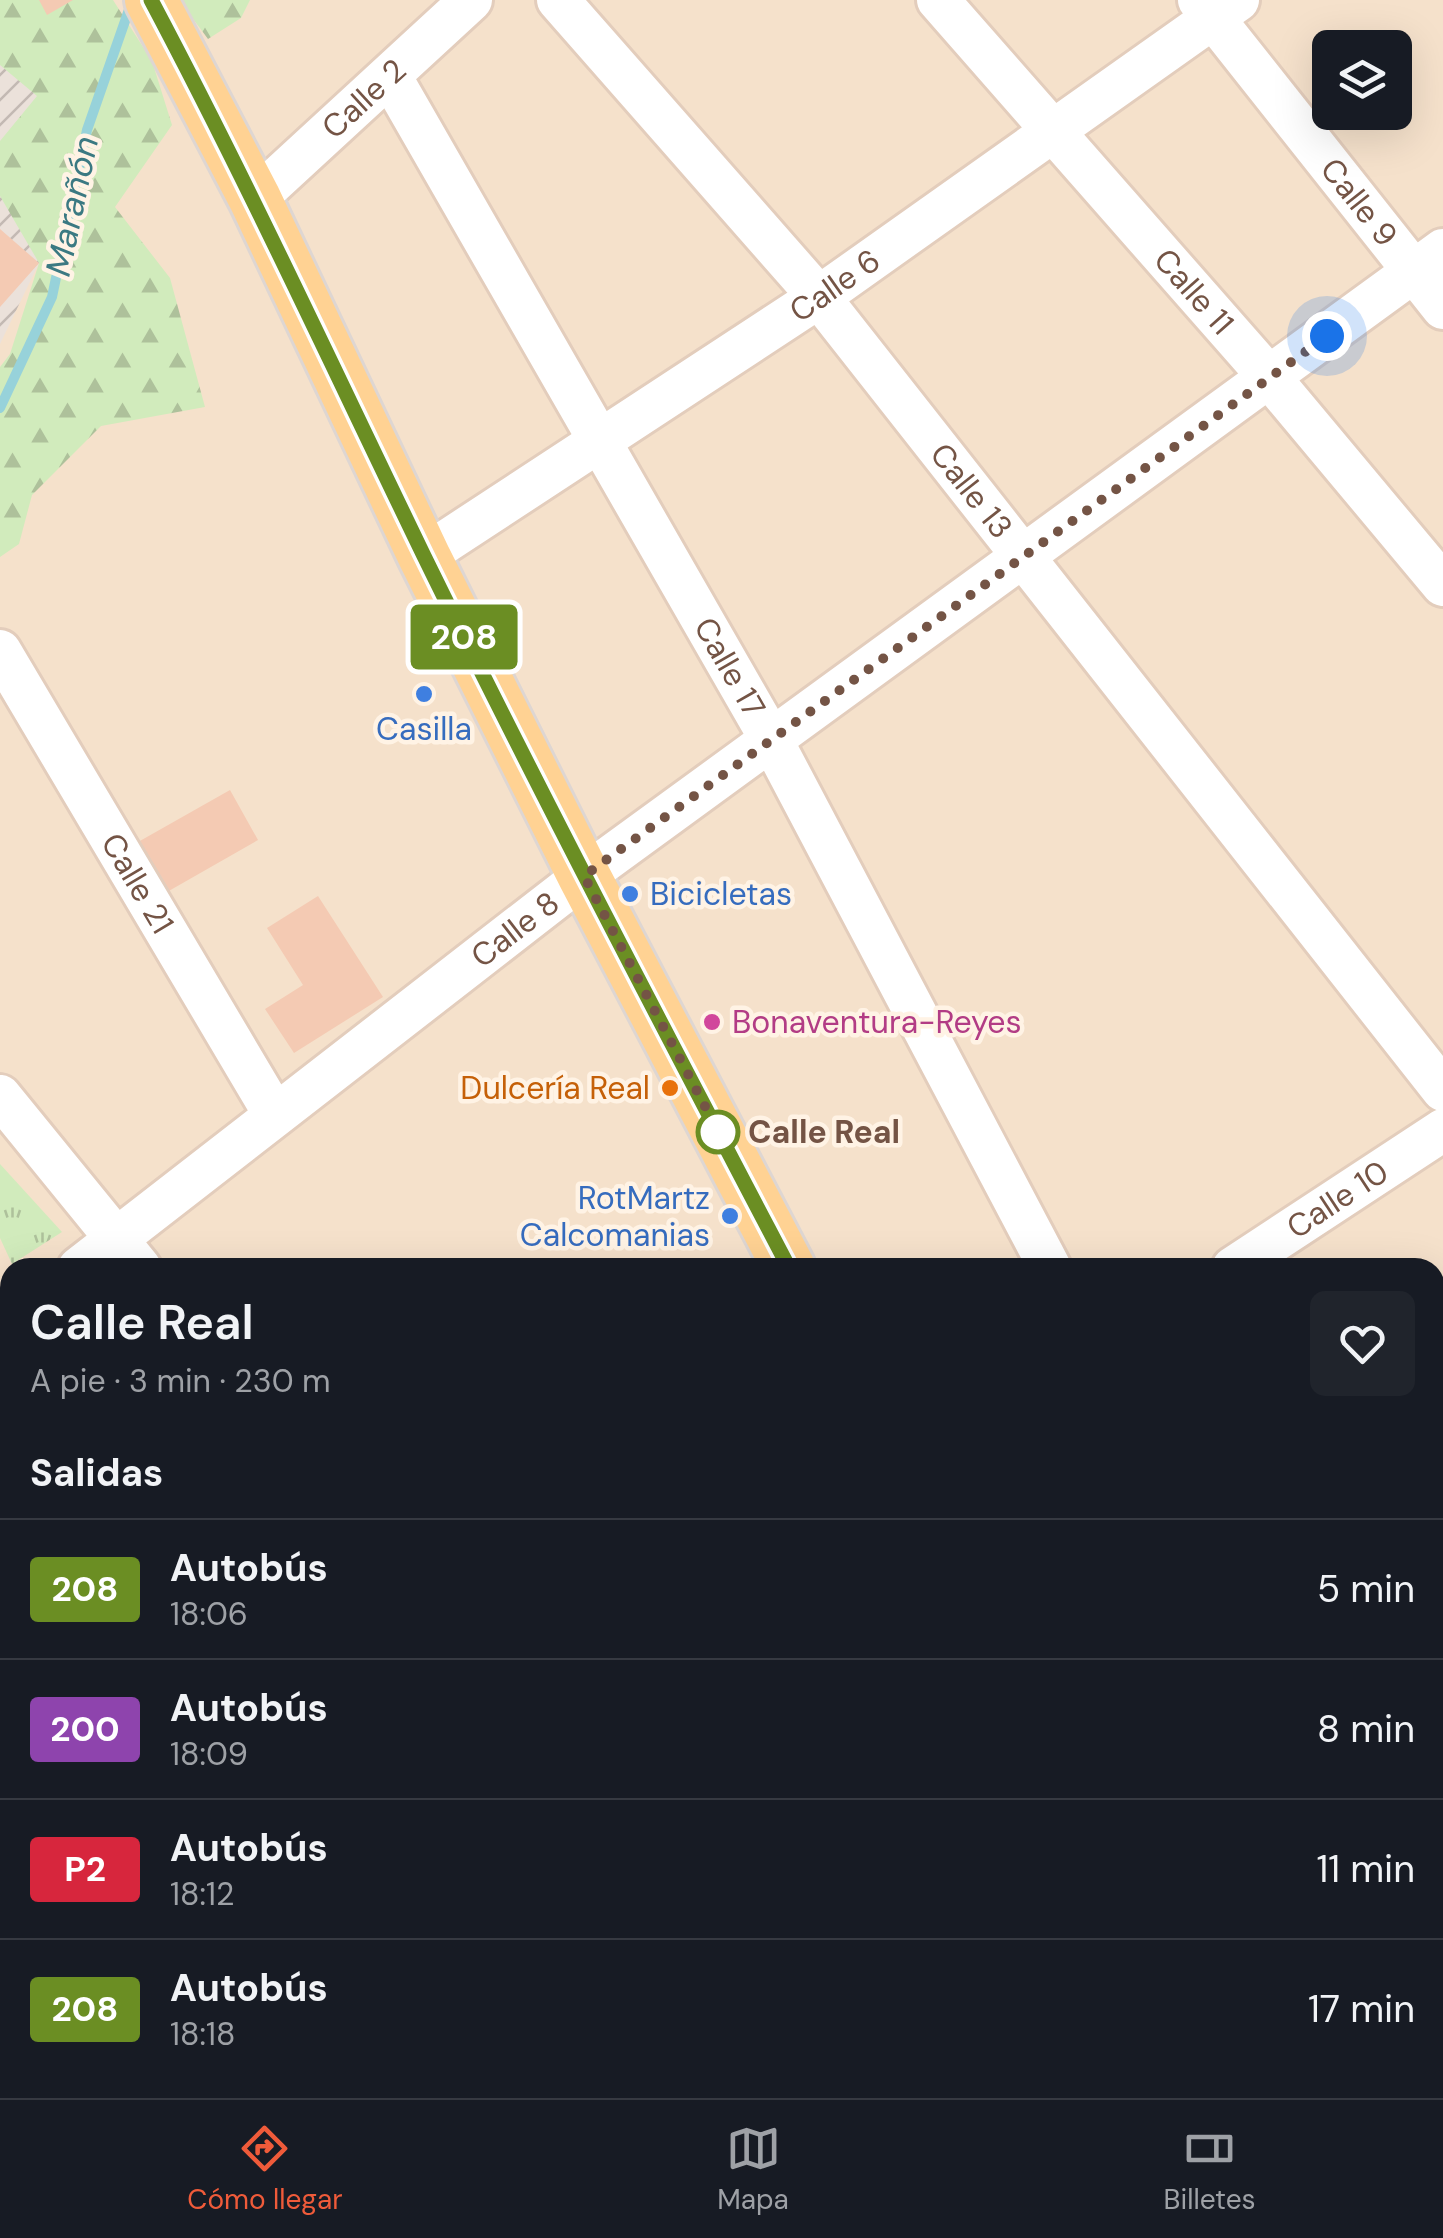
<!DOCTYPE html>
<html lang="es">
<head>
<meta charset="utf-8">
<style>
	:root { --surface:#171b24; --page:#20242c; --text:#f1f3f6; --muted:#9ea1a6; --line:#363941; --accent:#ef5b3a }
	body { margin:0; font-family:"DM Sans",sans-serif; background:var(--page); color:var(--text); height:100vh; display:flex; flex-direction:column; font-size:38px; white-space:nowrap }
	* { box-sizing:border-box; margin:0 }
	p { font-size:32px; color:var(--muted) }
	.icon { flex:none; width:55px; height:55px; fill:none; stroke:currentColor; stroke-width:2; stroke-linecap:round; stroke-linejoin:round }
	.map { position:relative; flex:1; overflow:hidden }
	.sheet { position:absolute; left:0px; top:1258px; width:1445px; height:842px; display:flex; flex-direction:column; background:var(--surface); border-radius:30px 30px 0 0; box-shadow:0 10px 40px #0002 }
	.sheet>* { flex:none }
	.badge { padding:0 20px; border-radius:8px; font-size:35px; line-height:65px }
	.fabs { position:absolute; left:1312px; top:30px; display:grid; gap:20px }
	.fabs a { display:grid; place-items:center; width:100px; height:100px; border-radius:15px; background:var(--surface); box-shadow:0 10px 40px #0002; font-size:50px }
	.you { position:absolute; width:50px; height:50px; margin:-25px; border:8px solid #fff; border-radius:50%; background:#1a73e8; box-shadow:0 0 0 15px #1a73e833 }
	.map>.badge { position:absolute; translate:-50% -50%; box-shadow:0 0 0 5px #fff }
	h2 { padding:0 30px; font-size:38px; line-height:90px }
	.round { display:grid; place-items:center; flex:none; width:105px; height:105px; border-radius:15px; background:var(--page) }
	.headline { display:flex; align-items:center; justify-content:space-between; height:170px; padding:0 30px }
	h1 { font-size:48px; font-weight:600; line-height:75px }
	ul { padding:0; list-style:none }
	li { display:flex; align-items:center; gap:30px; height:140px; padding:0 30px; border-top:2px solid var(--line) }
	li div { flex:1 }
	li b { display:block; font-size:38px }
	li em { font-style:normal }
	li .badge { min-width:110px; font-weight:700; text-align:center }
	.menu { display:flex; justify-content:space-around; align-items:center; height:140px; border-top:2px solid var(--line); background:var(--surface); font-size:28px; color:var(--muted) }
	.menu a { display:grid; justify-items:center; gap:5px }
	.menu .on { color:var(--accent) }
	.map>svg:first-child { display:block }
</style>
</head>
<body>
<div class="map">
<svg width="1443" height="2098" viewBox="0 0 1443 2098">
	<defs>
		<pattern id="industrial-furrows" width="10" height="10" patternUnits="userSpaceOnUse" patternTransform="scale(2.5)"><rect width="10" height="10" fill="#ebe1da"/><path d="M-1 1l2-2M0 10L10 0M9 11l2-2" fill="none" stroke="#c3b9b3"/></pattern>
		<pattern id="grass-tufts" width="24" height="20" patternUnits="userSpaceOnUse" patternTransform="scale(2.5)"><rect width="24" height="20" fill="#d1ebbc"/><path d="M3 7l-1-3M5 7V3M7 7l1-3M15 17l-1-3M17 17v-4M19 17l1-3" fill="none" stroke="#aec19b"/></pattern>
		<pattern id="forest-firs" width="22" height="20" patternUnits="userSpaceOnUse" patternTransform="scale(2.5)"><rect width="22" height="20" fill="#d1ebbc"/><path d="M5 1l3.5 6h-7zM16 11l3.5 6h-7z" fill="#aec19b"/></pattern>
	</defs>
	<rect width="100%" height="100%" fill="#fdf0dd"/>
	<!-- residential -->
	<path fill="#f5e1cb" fill-rule="evenodd" d="M 0,0 L 1443,0 L 1443,2098 L 0,2098 ZM 1330,48 L 1395,48 L 1395,112 L 1330,112 ZM 10,1268 L 1435,1268 L 1435,2090 L 10,2090 Z"/>
	<!-- industrial -->
	<path fill="url(#industrial-furrows)" d="M 0,0 L 76,0 L 39,263 L 0,344 Z"/>
	<!-- grass -->
	<path fill="url(#grass-tufts)" d="M 0,1164 L 62,1232 L 12,1264 L 0,1238 Z"/>
	<!-- forest -->
	<path fill="url(#forest-firs)" d="M 0,0 L 113,0 L 152,61 L 172,125 L 115,207 L 170,278 L 205,407 L 101,426 L 32,495 L 19,544 L 0,557 L 0,367 L 10,354 L 39,263 L 0,196 L 0,141 L 37,96 L 0,65 Z
		M 179,0 L 250,0 L 241,18 L 208,39 Z"/>
	<g fill="none" stroke-linecap="round" stroke-linejoin="round">
		<!-- stream -->
		<path stroke="#97d2da" stroke-width="10" d="M 0,408 L 52,297 L 87,130 L 132,1"/>
	</g>
	<!-- building -->
	<path fill="#f4cab3" d="M 39,0 L 73,0 L 47,15 Z
		M 0,229 L 39,263 L 0,307 Z
		M 230,790 L 258,840 L 160,896 L 131,846 Z
		M 318,896 L 383,997 L 294,1053 L 265,1009 L 303,985 L 267,928 Z
		M 1036,2090 L 1119,2090 L 1106,2098 L 1023,2098 Z"/>
	<g fill="none" stroke-linecap="round" stroke-linejoin="round">
		<!-- minor casing -->
		<g stroke="#e3cdbc" stroke-width="48">
			<g id="minor">
				<path id="s1" d="M 558,0 L 819,297 L 1443,1090"/>
				<path id="s2" d="M 938,0 L 1270,378 L 1443,585"/>
				<path id="s3" d="M 1199,0 L 1443,308"/>
				<path id="s4" d="M 390,76 L 772,741 L 1050,1268"/>
				<path id="s5" d="M 255,199 L 471,0"/>
				<path id="s6" d="M 424,556 L 819,297 L 1238,0"/>
				<path id="s7" d="M 0,651 L 275,1115"/>
				<path d="M 0,1096 L 140,1268"/>
				<path id="s8" d="M 79,1268 L 584,876 L 1443,250"/>
				<path id="s9" d="M 1233,1268 L 1443,1130"/>
				<path d="M 0,1668 L 10,1666"/>
				<path d="M 1435,1808 L 1443,1804"/>
				<path d="M 1435,1967 L 1443,1981"/>
				<path d="M 826,2090 L 833,2098"/>
				<path d="M 249,2098 L 269,2090"/>
				<path d="M 959,2098 L 971,2090"/>
			</g>
		</g>
		<!-- major casing -->
		<g stroke="#ded6d2" stroke-width="58">
			<path id="major" d="M 151,0 L 255,199 L 424,556 L 584,876 L 789,1268
				M 0,1324 L 10,1355
				M 230,2090 L 232,2098
				M 1238,2090 L 1243,2098"/>
		</g>
		<!-- minor -->
		<use href="#minor" stroke="#fff" stroke-width="42"/>
		<!-- major -->
		<use href="#major" stroke="#ffd293" stroke-width="52"/>
	</g>
	<g fill="none" stroke-linecap="round" stroke-linejoin="round">
		<!-- line casing -->
		<g stroke="#fff" stroke-width="22">
			<path id="line" d="M 151,0 C 248,183 334,370 424,556 C 541,795 665,1031 789,1268"/>
		</g>
		<!-- line -->
		<use href="#line" stroke="#6b8e23" stroke-width="15"/>
		<!-- walk -->
		<path stroke="#745445" stroke-width="10" stroke-dasharray="0 18" d="M 718,1132 L 720,1135 L 584,876 L 1327,336"/>
	</g>
	<!-- markers -->
	<g fill="#3f7fe0" stroke="#fff3e5" stroke-width="4">
		<circle cx="424" cy="694" r="10"/>
		<circle cx="630" cy="894" r="10"/>
		<circle cx="730" cy="1216" r="10"/>
	</g>
	<circle fill="#d1479c" stroke="#fff3e5" stroke-width="4" cx="712" cy="1022" r="10"/>
	<circle fill="#e8710a" stroke="#fff3e5" stroke-width="4" cx="670" cy="1088" r="10"/>
	<circle fill="#fff" stroke="#6b8e23" stroke-width="5" cx="718" cy="1132" r="20"/>
	<g text-anchor="middle" dominant-baseline="central" stroke-width="9" stroke-linejoin="round" paint-order="stroke">
		<!-- street labels -->
		<g font-size="32" fill="#745445" stroke="#fff3e5">
			<text stroke="none"><textPath href="#s5" startOffset="148">Calle 2</textPath></text>
			<text stroke="none"><textPath href="#s3" startOffset="258">Calle 9</textPath></text>
			<text stroke="none"><textPath href="#s6" startOffset="492">Calle 6</textPath></text>
			<text stroke="none"><textPath href="#s2" startOffset="388">Calle 11</textPath></text>
			<text stroke="none"><textPath href="#s1" startOffset="642">Calle 13</textPath></text>
			<text stroke="none"><textPath href="#s4" startOffset="682">Calle 17</textPath></text>
			<text stroke="none"><textPath href="#s7" startOffset="270">Calle 21</textPath></text>
			<text stroke="none"><textPath href="#s8" startOffset="552">Calle 8</textPath></text>
			<text stroke="none"><textPath href="#s9" startOffset="125">Calle 10</textPath></text>
		</g>
		<!-- shop labels -->
		<g font-size="32" fill="#366cbe" stroke="#fff3e5">
			<text x="424" y="729">Casilla</text>
			<text x="650" y="894" text-anchor="start">Bicicletas</text>
			<text x="710" y="1198" text-anchor="end">RotMartz<tspan x="710" dy="37">Calcomanias</tspan></text>
		</g>
		<!-- hotel labels -->
		<g font-size="32" fill="#b23c85" stroke="#fff3e5" text-anchor="start">
			<text x="732" y="1022">Bonaventura-Reyes</text>
		</g>
		<!-- food labels -->
		<g font-size="32" fill="#c56008" stroke="#fff3e5" text-anchor="end">
			<text x="650" y="1088">Dulcería Real</text>
		</g>
		<!-- stop labels -->
		<g font-size="32" font-weight="bold" fill="#745445" stroke="#fff3e5" text-anchor="start">
			<text x="748" y="1132">Calle Real</text>
		</g>
		<!-- water labels -->
		<g font-size="35" font-style="italic" fill="#3b7982" stroke="#fff3e5">
			<text transform="translate(72 206) rotate(-78)">Marañón</text>
		</g>
	</g>
</svg>
<div class="fabs">
<a><svg class="icon" aria-label="layers" viewBox="0 0 24 24"><path d="M12 4l9 5-9 5-9-5zM3 14l9 5 9-5"/></svg></a>
</div>
<div class="you" style="left:1327px;top:336px"></div>
<b class="badge" style="left:464px;top:637px;background:#6b8e23;color:#fff">208</b>
<section class="sheet">
<div class="headline"><div><h1>Calle Real</h1><p>A pie · 3 min · 230 m</p></div><a class="round"><svg class="icon" aria-label="heart" viewBox="0 0 24 24"><path d="M12 20l-8-8c-3-5 5-10 8-4 3-6 11-1 8 4z"/></svg></a></div>
<h2>Salidas</h2>
<ul>
<li><span class="badge" style="background:#6b8e23;color:#fff">208</span><div><b>Autobús</b><p>18:06</p></div><em>5 min</em></li>
<li><span class="badge" style="background:#8e44ad;color:#fff">200</span><div><b>Autobús</b><p>18:09</p></div><em>8 min</em></li>
<li><span class="badge" style="background:#d7263d;color:#fff">P2</span><div><b>Autobús</b><p>18:12</p></div><em>11 min</em></li>
<li><span class="badge" style="background:#6b8e23;color:#fff">208</span><div><b>Autobús</b><p>18:18</p></div><em>17 min</em></li>
</ul>
</section>
</div>
<nav class="menu">
<a class="on"><svg class="icon" aria-label="directions" viewBox="0 0 24 24"><path d="M12 3l9 9-9 9-9-9zM9 14v-3h6M13 9l2 2-2 2"/></svg>Cómo llegar</a>
<a><svg class="icon" aria-label="map" viewBox="0 0 24 24"><path d="M3 6l6-2 6 2 6-2v14l-6 2-6-2-6 2zM9 4v14M15 6v14"/></svg>Mapa</a>
<a><svg class="icon" aria-label="tickets" viewBox="0 0 24 24"><path d="M3 7h18v10H3zM15 7v10"/></svg>Billetes</a>
</nav>
</body>
</html>
